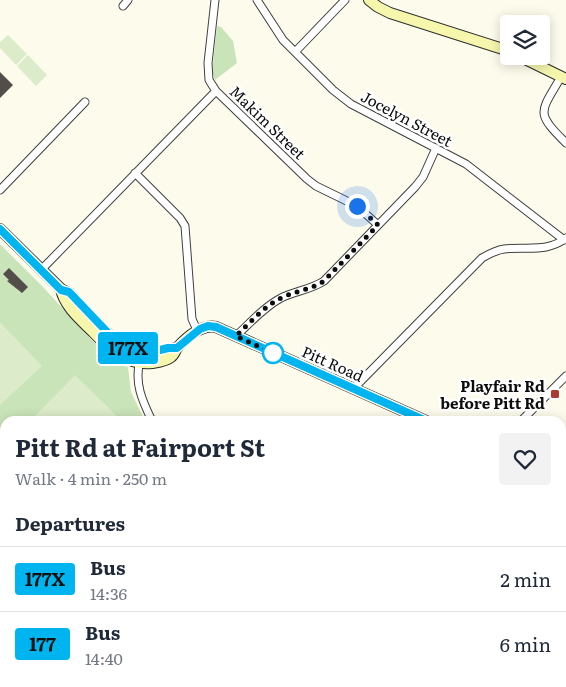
<!DOCTYPE html>
<html lang="en">
<head>
<meta charset="utf-8">
<style>
	:root { --surface:#fff; --page:#f2f2f3; --text:#1f2937; --muted:#747a83; --line:#e0e1e3 }
	body { margin:0; font-family:Literata,serif; background:var(--page); color:var(--text); height:100vh; display:flex; flex-direction:column; font-size:19px; white-space:nowrap }
	* { box-sizing:border-box; margin:0 }
	p { font-size:16px; color:var(--muted) }
	.icon { flex:none; width:28px; height:28px; fill:none; stroke:currentColor; stroke-width:2; stroke-linecap:round; stroke-linejoin:round }
	.map { position:relative; flex:1; overflow:hidden }
	.details { position:absolute; left:0px; top:416px; width:566px; height:271px; display:flex; flex-direction:column; background:var(--surface); border-radius:15px 15px 0 0; box-shadow:0 2px 12px #0003 }
	.details>* { flex:none }
	.badge { padding:0 10px; border-radius:4px; font-size:18px; line-height:32px }
	.controls { position:absolute; left:500px; top:15px; display:grid; gap:10px }
	.controls a { display:grid; place-items:center; width:50px; height:50px; border-radius:5px; background:var(--surface); box-shadow:0 2px 12px #0003; font-size:25px }
	.you { position:absolute; width:25px; height:25px; margin:-12px; border:4px solid #fff; border-radius:50%; background:#1a73e8; box-shadow:0 0 0 8px #1a73e833 }
	.map>.badge { position:absolute; translate:-50% -50%; box-shadow:0 0 0 2px #fff }
	h2 { padding:0 15px; font-size:19px; line-height:45px }
	.round { display:grid; place-items:center; flex:none; width:52px; height:52px; border-radius:5px; background:var(--page) }
	.overview { display:flex; align-items:center; justify-content:space-between; height:85px; padding:0 15px }
	h1 { font-size:24px; font-weight:700; line-height:38px }
	ul { padding:0; list-style:none }
	li { display:flex; align-items:center; gap:15px; height:65px; padding:0 15px; border-top:1px solid var(--line) }
	li div { flex:1 }
	li b { display:block; font-size:19px }
	li em { font-style:normal }
	li .badge { min-width:55px; font-weight:700; text-align:center }
	.map>svg:first-child { display:block }
</style>
</head>
<body>
<div class="map">
<svg width="566" height="687" viewBox="0 0 566 687">
	<rect width="100%" height="100%" fill="#fdfcec"/>
	<!-- green -->
	<path fill="#cae4b9" d="M 217,26 L 221,27 L 233,41 L 237,63 L 215,80 L 212,71 Z
		M 0,244 L 43,287 L 113,363 L 128,367 L 131,392 L 145,421 L 5,421 L 5,682 L 299,682 L 304,687 L 0,687 Z"/>
	<!-- pitch -->
	<path fill="#dcecca" d="M 8,35 L 27,54 L 16,65 L 0,48 L 0,42 Z
		M 28,55 L 47,75 L 36,86 L 17,66 Z
		M 0,322 L 42,366 L 0,405 Z
		M 75,375 L 122,421 L 30,421 Z
		M 0,579 L 5,580 L 5,682 L 71,683 L 71,687 L 0,687 Z"/>
	<g fill="none" stroke-linecap="round" stroke-linejoin="round">
		<!-- river -->
		<path stroke="#b5d2f0" stroke-width="12" d="M 0,526 L 5,529"/>
	</g>
	<!-- building -->
	<path fill="#534e49" d="M 0,72 L 13,85 L 0,98 Z
		M 9,268 L 28,287 L 22,293 L 7,281 L 9,280 L 3,274 Z"/>
	<g fill="none" stroke-linecap="round" stroke-linejoin="round">
		<!-- street casing -->
		<g stroke="#3f3f3f" stroke-width="9">
			<path id="street" d="M 215,0 L 208,63 L 209,80 L 216,91 L 307,179 L 316,186 L 357,206 L 378,225
				M 257,0 L 283,40 L 333,90 L 351,104 L 466,164 L 564,240
				M 123,6 L 128,0
				M 295,52 L 345,0
				M 561,77 C 540,113 535,112 566,143
				M 135,173 L 180,218 L 185,226 L 192,319 L 197,330
				M 0,190 L 85,102
				M 41,270 L 216,91
				M 236,336 C 250,323 264,307 281,298 C 295,291 310,290 324,281 L 415,187 L 423,177 L 436,148
				M 140,360 C 134,383 142,400 152,421
				M 353,389 L 482,258 C 489,254 496,250 504,249 C 527,246 547,253 566,238
				M 521,421 L 566,376
				M 566,648 L 562,663 L 566,669
				M 316,682 L 321,687"/>
		</g>
		<!-- secondary casing -->
		<g stroke="#2e2e2e" stroke-width="12">
			<path id="secondary" d="M 369,0 L 378,7 L 390,13 L 509,51
				M 519,56 L 566,79
				M 0,229 L 61,289 L 69,293 C 88,313 117,352 147,353 C 157,354 167,349 177,348
				M 61,289 C 64,306 81,320 93,332 C 109,349 128,366 152,363 C 158,362 166,361 171,357 C 174,355 175,351 177,348 C 187,337 201,324 216,327 L 426,421
				M 561,467 L 566,469"/>
		</g>
		<!-- street -->
		<use href="#street" stroke="#fff" stroke-width="7"/>
		<!-- secondary -->
		<use href="#secondary" stroke="#f6f7ad" stroke-width="10"/>
	</g>
	<g fill="none" stroke-linecap="round" stroke-linejoin="round">
		<!-- line casing -->
		<g stroke="#fff" stroke-width="11">
			<path id="line" d="M 0,229 L 61,290 L 69,292 L 110,335 L 130,350 L 142,353 L 148,353 L 168,348 L 177,348 L 200,329 L 208,326 L 216,327 L 426,421"/>
		</g>
		<!-- line -->
		<use href="#line" stroke="#00b5ef" stroke-width="8"/>
		<!-- walk -->
		<path stroke="#0c0c0c" stroke-width="5" stroke-dasharray="0 9" d="M 273,353 L 236,336 C 250,323 263,307 281,298 C 295,291 310,290 324,281 L 378,225 L 357,206"/>
	</g>
	<!-- markers -->
	<circle fill="#fff" stroke="#00b5ef" stroke-width="2.5" cx="273" cy="353" r="10"/>
	<rect fill="#ae3b31" stroke="#fff" stroke-width="2" x="550" y="389" width="10" height="10" rx="2.5"/>
	<g text-anchor="middle" dominant-baseline="central" stroke-width="5" stroke-linejoin="round" paint-order="stroke">
		<!-- street labels -->
		<g font-size="15" fill="#0c0c0c" stroke="#fff">
			<text transform="translate(407 118) rotate(28)">Jocelyn Street</text>
			<text transform="translate(268 122) rotate(44)">Makim Street</text>
			<text transform="translate(333 363) rotate(24)">Pitt Road</text>
		</g>
		<!-- poi labels -->
		<g font-size="15" font-weight="bold" fill="#0c0c0c" stroke="#fff" text-anchor="end">
			<text x="545" y="385">Playfair Rd<tspan x="545" dy="17">before Pitt Rd</tspan></text>
		</g>
	</g>
</svg>
<div class="controls">
<a><svg class="icon" aria-label="layers" viewBox="0 0 24 24"><path d="M12 4l9 5-9 5-9-5zM3 14l9 5 9-5"/></svg></a>
</div>
<div class="you" style="left:357px;top:206px"></div>
<b class="badge" style="left:128px;top:348px;background:#00b5ef;color:#111">177X</b>
<section class="details">
<div class="overview"><div><h1>Pitt Rd at Fairport St</h1><p>Walk · 4 min · 250 m</p></div><a class="round"><svg class="icon" aria-label="heart" viewBox="0 0 24 24"><path d="M12 20l-8-8c-3-5 5-10 8-4 3-6 11-1 8 4z"/></svg></a></div>
<h2>Departures</h2>
<ul>
<li><span class="badge" style="background:#00b5ef;color:#111">177X</span><div><b>Bus</b><p>14:36</p></div><em>2 min</em></li>
<li><span class="badge" style="background:#00b5ef;color:#111">177</span><div><b>Bus</b><p>14:40</p></div><em>6 min</em></li>
</ul>
</section>
</div>
</body>
</html>
